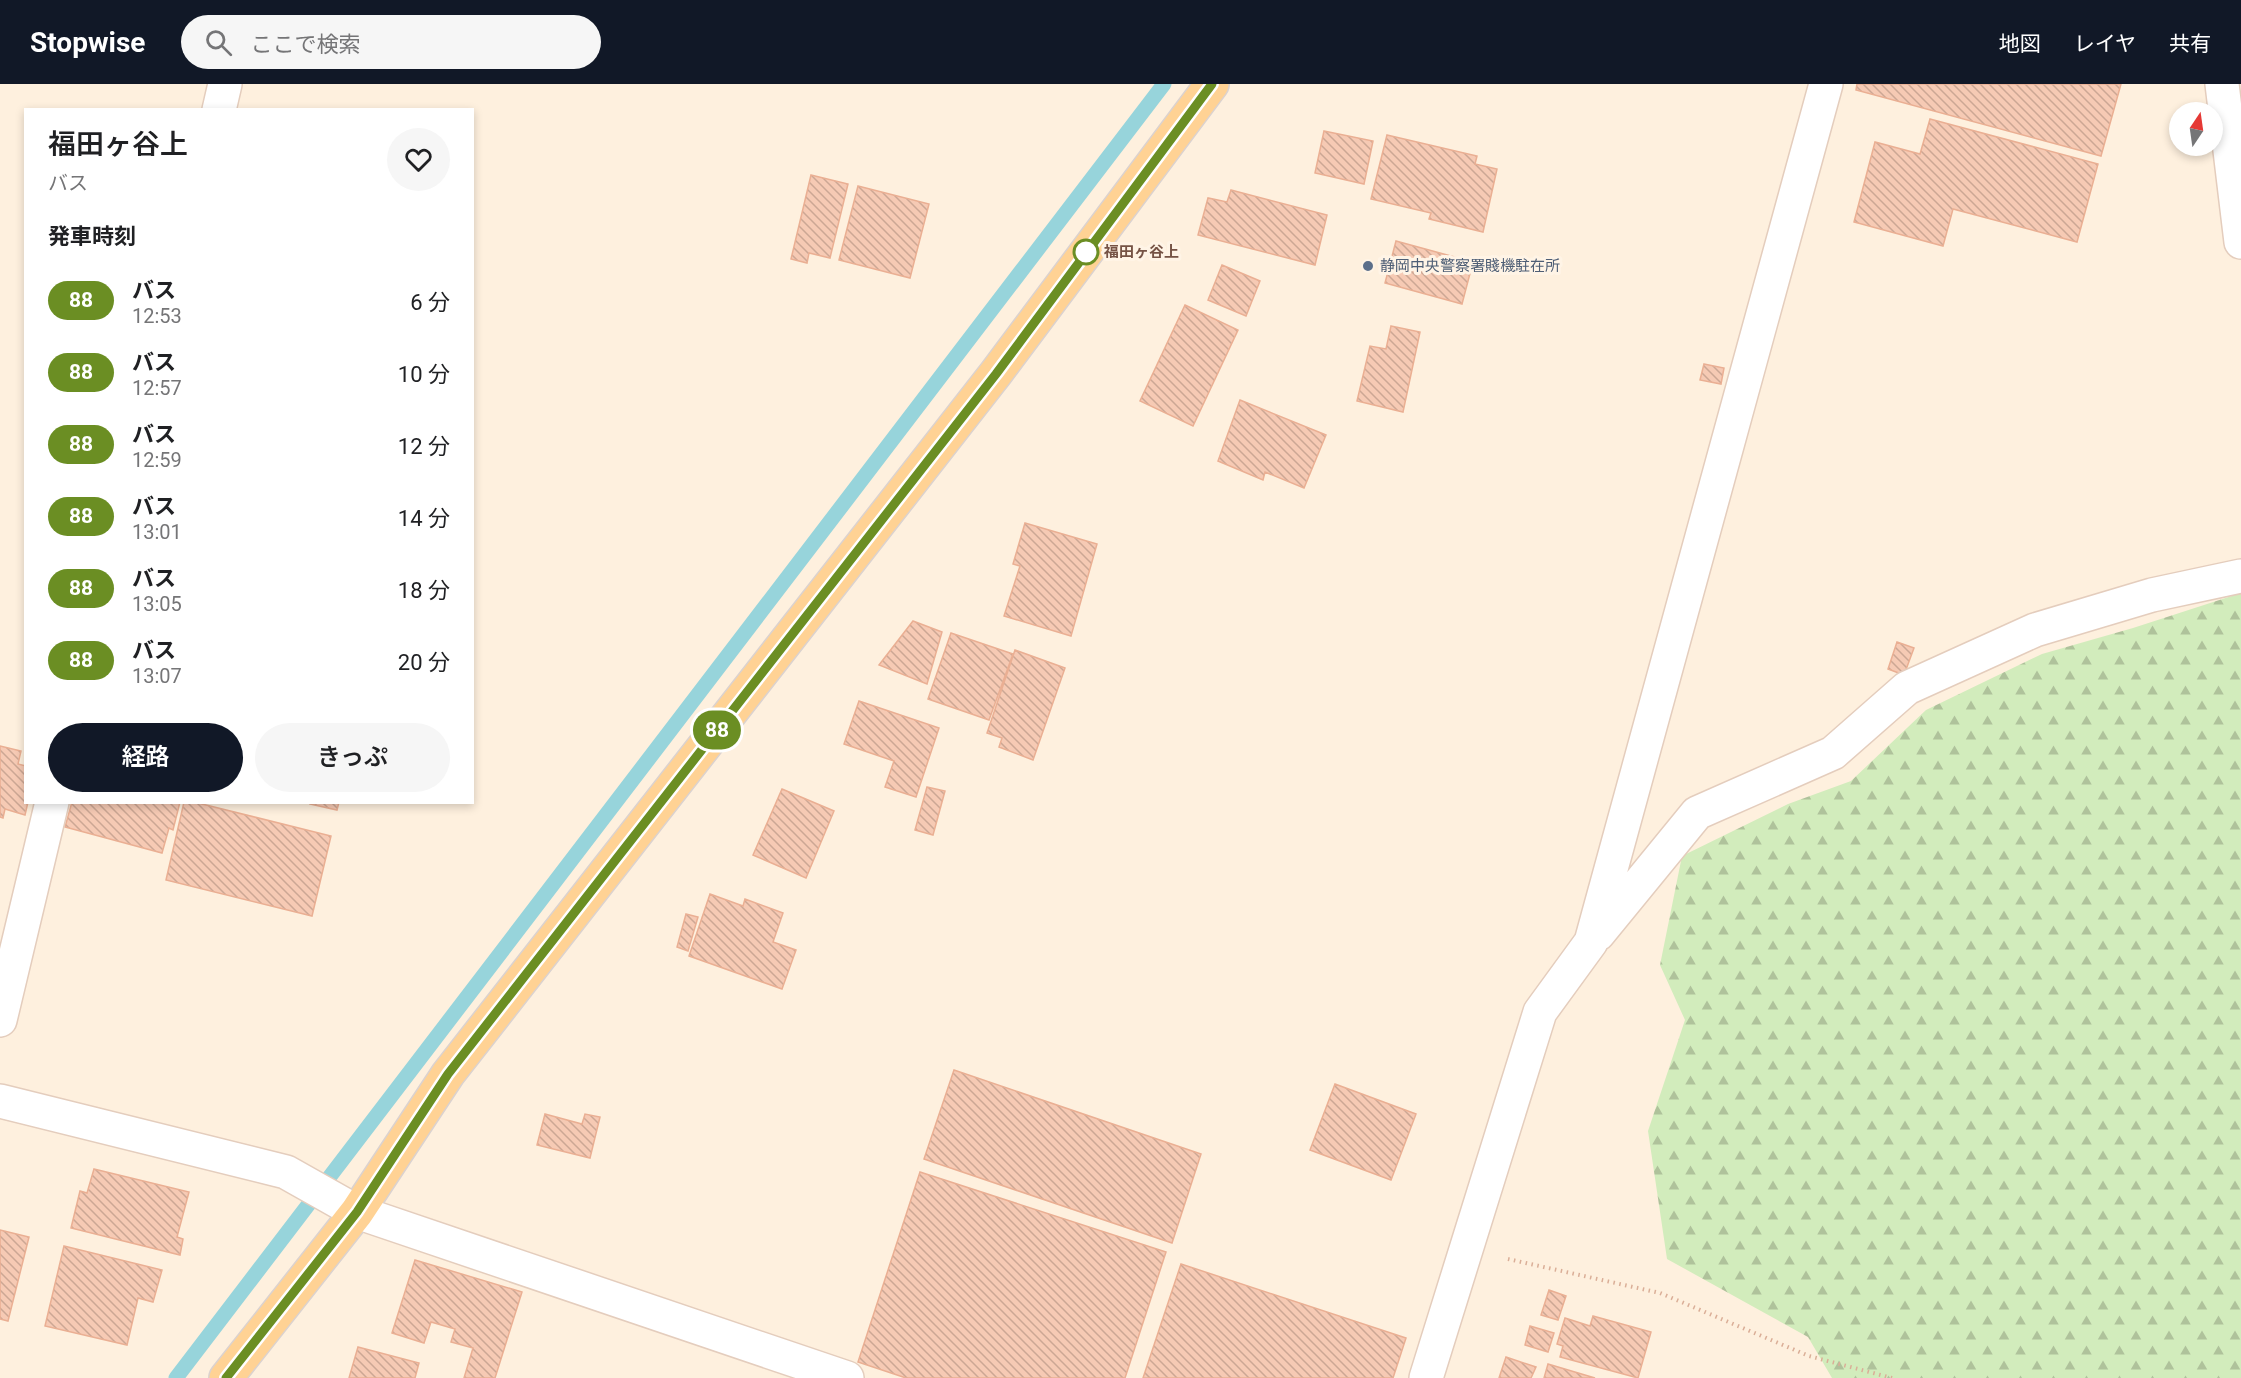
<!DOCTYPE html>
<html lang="ja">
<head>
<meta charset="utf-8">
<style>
	:root { --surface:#fff; --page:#f6f6f6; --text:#202124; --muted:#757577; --accent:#111827 }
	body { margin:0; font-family:Roboto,"Noto Sans JP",sans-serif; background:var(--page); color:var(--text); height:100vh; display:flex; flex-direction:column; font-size:22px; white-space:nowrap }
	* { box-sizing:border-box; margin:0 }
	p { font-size:20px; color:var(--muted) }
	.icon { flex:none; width:33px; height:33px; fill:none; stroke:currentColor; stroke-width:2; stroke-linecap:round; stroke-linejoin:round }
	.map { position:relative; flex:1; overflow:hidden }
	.side { position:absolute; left:24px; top:24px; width:450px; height:696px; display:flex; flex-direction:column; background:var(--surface); border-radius:0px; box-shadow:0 3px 9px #0003 }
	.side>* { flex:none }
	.badge { padding:0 12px; border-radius:20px; font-size:21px; line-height:39px }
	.needle { width:39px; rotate:13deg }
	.buttons { position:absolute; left:2169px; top:18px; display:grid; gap:12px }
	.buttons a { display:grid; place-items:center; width:54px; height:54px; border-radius:50%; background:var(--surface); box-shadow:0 3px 9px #0003; font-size:30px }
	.map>.badge { position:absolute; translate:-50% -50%; box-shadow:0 0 0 3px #fff }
	h2 { padding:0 24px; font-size:22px; line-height:54px }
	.round { display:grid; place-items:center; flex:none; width:63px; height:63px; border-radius:32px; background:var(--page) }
	.head { display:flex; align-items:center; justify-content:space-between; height:102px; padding:0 24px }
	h1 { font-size:28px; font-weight:600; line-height:45px }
	.action { display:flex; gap:12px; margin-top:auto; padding:12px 24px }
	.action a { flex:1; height:69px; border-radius:36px; background:var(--accent); color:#fff; font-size:24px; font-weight:600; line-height:69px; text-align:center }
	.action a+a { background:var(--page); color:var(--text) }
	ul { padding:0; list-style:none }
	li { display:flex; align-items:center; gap:18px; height:72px; padding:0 24px }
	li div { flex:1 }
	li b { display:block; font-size:22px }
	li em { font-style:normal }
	li .badge { min-width:66px; font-weight:700; text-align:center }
	header { display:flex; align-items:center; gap:36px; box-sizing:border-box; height:84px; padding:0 30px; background:var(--accent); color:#fff }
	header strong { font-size:28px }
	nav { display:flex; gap:33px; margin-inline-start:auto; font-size:21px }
	.search { width:420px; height:54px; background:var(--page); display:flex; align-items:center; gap:15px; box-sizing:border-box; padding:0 21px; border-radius:33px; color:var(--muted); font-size:22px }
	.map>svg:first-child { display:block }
</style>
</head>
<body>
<header>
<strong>Stopwise</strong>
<div class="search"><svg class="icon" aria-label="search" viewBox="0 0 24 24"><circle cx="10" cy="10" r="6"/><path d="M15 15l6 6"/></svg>ここで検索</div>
<nav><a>地図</a><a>レイヤ</a><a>共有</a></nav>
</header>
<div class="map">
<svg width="2241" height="1294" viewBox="0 0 2241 1294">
	<defs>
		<pattern id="forest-firs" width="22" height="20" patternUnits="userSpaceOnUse" patternTransform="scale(1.5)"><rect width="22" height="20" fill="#d2ecbc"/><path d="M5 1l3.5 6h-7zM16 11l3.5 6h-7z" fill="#afc29b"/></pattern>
		<pattern id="building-back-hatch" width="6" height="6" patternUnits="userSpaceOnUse" patternTransform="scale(1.5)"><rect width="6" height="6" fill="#f6cab4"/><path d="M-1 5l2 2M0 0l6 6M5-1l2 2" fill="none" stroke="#cca794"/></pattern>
	</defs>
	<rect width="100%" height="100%" fill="#fef0de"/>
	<!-- forest -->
	<path fill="url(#forest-firs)" d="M 2241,509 L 2241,1294 L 1832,1294 L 1808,1253 L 1667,1175 L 1648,1047 L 1685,936 L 1660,881 L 1682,772 L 1788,720 L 1851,697 L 1926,626 L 2042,570 L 2133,544 Z"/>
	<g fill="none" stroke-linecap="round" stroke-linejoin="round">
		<!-- stream -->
		<path stroke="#97d4db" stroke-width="15" d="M 176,1294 L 1164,0"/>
	</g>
	<!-- building -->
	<path fill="url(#building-back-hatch)" stroke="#eaaf93" stroke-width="1.5" d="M 1857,0 L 2121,0 L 2101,72 L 1856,6 Z
		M 1930,35 L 2098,80 L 2077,158 L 1953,125 L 1943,162 L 1854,138 L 1875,58 L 1920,70 Z
		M 1324,47 L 1373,57 L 1364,100 L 1315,89 Z
		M 1387,51 L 1477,72 L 1475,80 L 1497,85 L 1483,148 L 1429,135 L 1431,129 L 1371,115 Z
		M 811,91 L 848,100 L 830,174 L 809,169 L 807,179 L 791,175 Z
		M 858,102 L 929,120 L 910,194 L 839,176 Z
		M 1231,106 L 1327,131 L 1315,181 L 1198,151 L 1208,114 L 1227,118 Z
		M 1396,157 L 1473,178 L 1462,220 L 1385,199 Z
		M 1222,181 L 1260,197 L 1246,232 L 1208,216 Z
		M 1185,221 L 1238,246 L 1193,342 L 1140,317 Z
		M 1391,242 L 1420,248 L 1403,328 L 1357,317 L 1370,262 L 1386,265 Z
		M 1704,280 L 1724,284 L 1721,300 L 1700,296 Z
		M 1240,316 L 1326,351 L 1304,404 L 1265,388 L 1263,396 L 1218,377 Z
		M 1025,439 L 1097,460 L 1071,552 L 1004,532 L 1020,482 L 1013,480 Z
		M 913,537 L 942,548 L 927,600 L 879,581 Z
		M 951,549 L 1013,570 L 989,636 L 928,615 Z
		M 1897,558 L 1914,564 L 1904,591 L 1888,585 Z
		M 1015,566 L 1065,584 L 1033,676 L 999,663 L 1002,654 L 987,649 Z
		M 859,617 L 939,644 L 916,713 L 885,703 L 894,677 L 844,660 Z
		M 0,662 L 21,667 L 18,680 L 26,682 L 26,718 L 28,718 L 25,731 L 5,725 L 3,734 L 0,733 Z
		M 927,703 L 945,707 L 933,751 L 915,746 Z
		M 782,705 L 834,727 L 806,794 L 753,771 Z
		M 72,718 L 180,718 L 173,746 L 169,744 L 162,769 L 65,743 Z
		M 184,718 L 194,718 L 331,752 L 312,832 L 166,796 Z
		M 311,718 L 339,718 L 337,726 L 310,720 Z
		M 710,810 L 743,822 L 745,815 L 783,829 L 773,858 L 796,866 L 782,905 L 689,872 Z
		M 686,830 L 698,833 L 688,867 L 677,863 Z
		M 954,986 L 1201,1070 L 1172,1159 L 924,1075 Z
		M 1335,1000 L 1416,1030 L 1391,1096 L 1310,1066 Z
		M 545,1030 L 582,1040 L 585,1030 L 600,1033 L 590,1074 L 537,1061 Z
		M 94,1085 L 189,1108 L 177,1153 L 183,1155 L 180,1171 L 71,1144 L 80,1107 L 87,1109 Z
		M 920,1088 L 1166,1168 L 1125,1294 L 906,1294 L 858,1278 Z
		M 0,1146 L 29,1153 L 8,1237 L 0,1235 Z
		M 64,1162 L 162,1186 L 153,1218 L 138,1214 L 127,1261 L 45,1242 Z
		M 415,1176 L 522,1208 L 495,1294 L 464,1294 L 473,1264 L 451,1258 L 455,1245 L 431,1238 L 424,1259 L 392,1249 Z
		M 1181,1180 L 1406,1254 L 1393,1294 L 1143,1294 Z
		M 1549,1206 L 1566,1212 L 1558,1236 L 1541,1231 Z
		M 1593,1232 L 1651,1248 L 1638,1294 L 1560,1273 L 1563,1262 L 1557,1260 L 1565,1234 L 1590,1242 Z
		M 1530,1242 L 1554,1249 L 1548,1268 L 1525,1261 Z
		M 358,1263 L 419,1279 L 415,1294 L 349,1294 Z
		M 1506,1273 L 1536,1283 L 1531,1294 L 1499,1294 Z
		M 1548,1280 L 1595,1294 L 1544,1294 Z"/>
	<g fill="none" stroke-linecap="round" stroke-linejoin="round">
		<!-- minor casing -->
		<g stroke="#e4cdbd" stroke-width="36">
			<path id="minor" d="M 2222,0 L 2241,158
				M 219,26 L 225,0
				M 1598,850 L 1697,729 L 1833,669 L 1907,604 L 2035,546 L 2152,511 L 2241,492
				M 0,936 L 52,718
				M 0,1017 L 286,1088 L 357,1128 L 847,1294
				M 1426,1294 L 1540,928 L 1591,858 L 1826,0"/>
		</g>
		<!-- major casing -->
		<g stroke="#dbd2cf" stroke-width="36">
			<path id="major" d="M 226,1294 L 357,1128 L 448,990 L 996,289 L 1212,0"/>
		</g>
		<!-- path -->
		<path stroke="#daae97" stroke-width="4" stroke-dasharray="1.5 4.5" stroke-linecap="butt" d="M 1508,1175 L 1660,1209 L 1809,1272 L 1892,1294"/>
		<!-- minor -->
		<use href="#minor" stroke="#fff" stroke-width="33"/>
		<!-- major -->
		<use href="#major" stroke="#ffd294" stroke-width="33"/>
	</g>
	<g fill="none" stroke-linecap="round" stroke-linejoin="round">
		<!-- line casing -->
		<g stroke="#fff" stroke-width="14">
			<path id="line" d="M 226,1294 L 357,1128 L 448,990 L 996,290 L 1212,0"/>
		</g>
		<!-- line -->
		<use href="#line" stroke="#6b8e23" stroke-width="9"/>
	</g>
	<!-- markers -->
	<circle fill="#fff" stroke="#6b8e23" stroke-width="3" cx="1086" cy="168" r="12"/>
	<circle fill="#5c6f8a" stroke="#fff4e6" stroke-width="2" cx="1368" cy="182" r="6"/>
	<g text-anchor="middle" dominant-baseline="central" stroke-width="6" stroke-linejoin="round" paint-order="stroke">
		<!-- stop labels -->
		<g font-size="15" font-weight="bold" fill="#765345" stroke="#fff4e6" text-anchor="start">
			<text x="1104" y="168">福田ヶ谷上</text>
		</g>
		<!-- service labels -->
		<g font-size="15" fill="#4e5e75" stroke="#fff4e6" text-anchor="start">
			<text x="1380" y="182">静岡中央警察署賤機駐在所</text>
		</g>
	</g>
</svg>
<div class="buttons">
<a><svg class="needle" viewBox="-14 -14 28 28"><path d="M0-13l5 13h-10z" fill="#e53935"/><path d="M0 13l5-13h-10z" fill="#757577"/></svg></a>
</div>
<b class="badge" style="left:717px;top:646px;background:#6b8e23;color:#fff">88</b>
<section class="side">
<div class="head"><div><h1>福田ヶ谷上</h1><p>バス</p></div><a class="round"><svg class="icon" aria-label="heart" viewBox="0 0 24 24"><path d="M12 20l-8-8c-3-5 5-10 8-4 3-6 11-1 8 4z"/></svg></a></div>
<h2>発車時刻</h2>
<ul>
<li><span class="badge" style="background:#6b8e23;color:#fff">88</span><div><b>バス</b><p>12:53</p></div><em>6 分</em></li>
<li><span class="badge" style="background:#6b8e23;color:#fff">88</span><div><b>バス</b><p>12:57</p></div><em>10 分</em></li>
<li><span class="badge" style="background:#6b8e23;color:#fff">88</span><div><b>バス</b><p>12:59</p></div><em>12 分</em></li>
<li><span class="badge" style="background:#6b8e23;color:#fff">88</span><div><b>バス</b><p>13:01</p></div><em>14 分</em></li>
<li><span class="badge" style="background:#6b8e23;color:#fff">88</span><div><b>バス</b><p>13:05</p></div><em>18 分</em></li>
<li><span class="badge" style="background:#6b8e23;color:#fff">88</span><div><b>バス</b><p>13:07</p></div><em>20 分</em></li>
</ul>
<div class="action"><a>経路</a><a>きっぷ</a></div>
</section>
</div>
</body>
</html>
